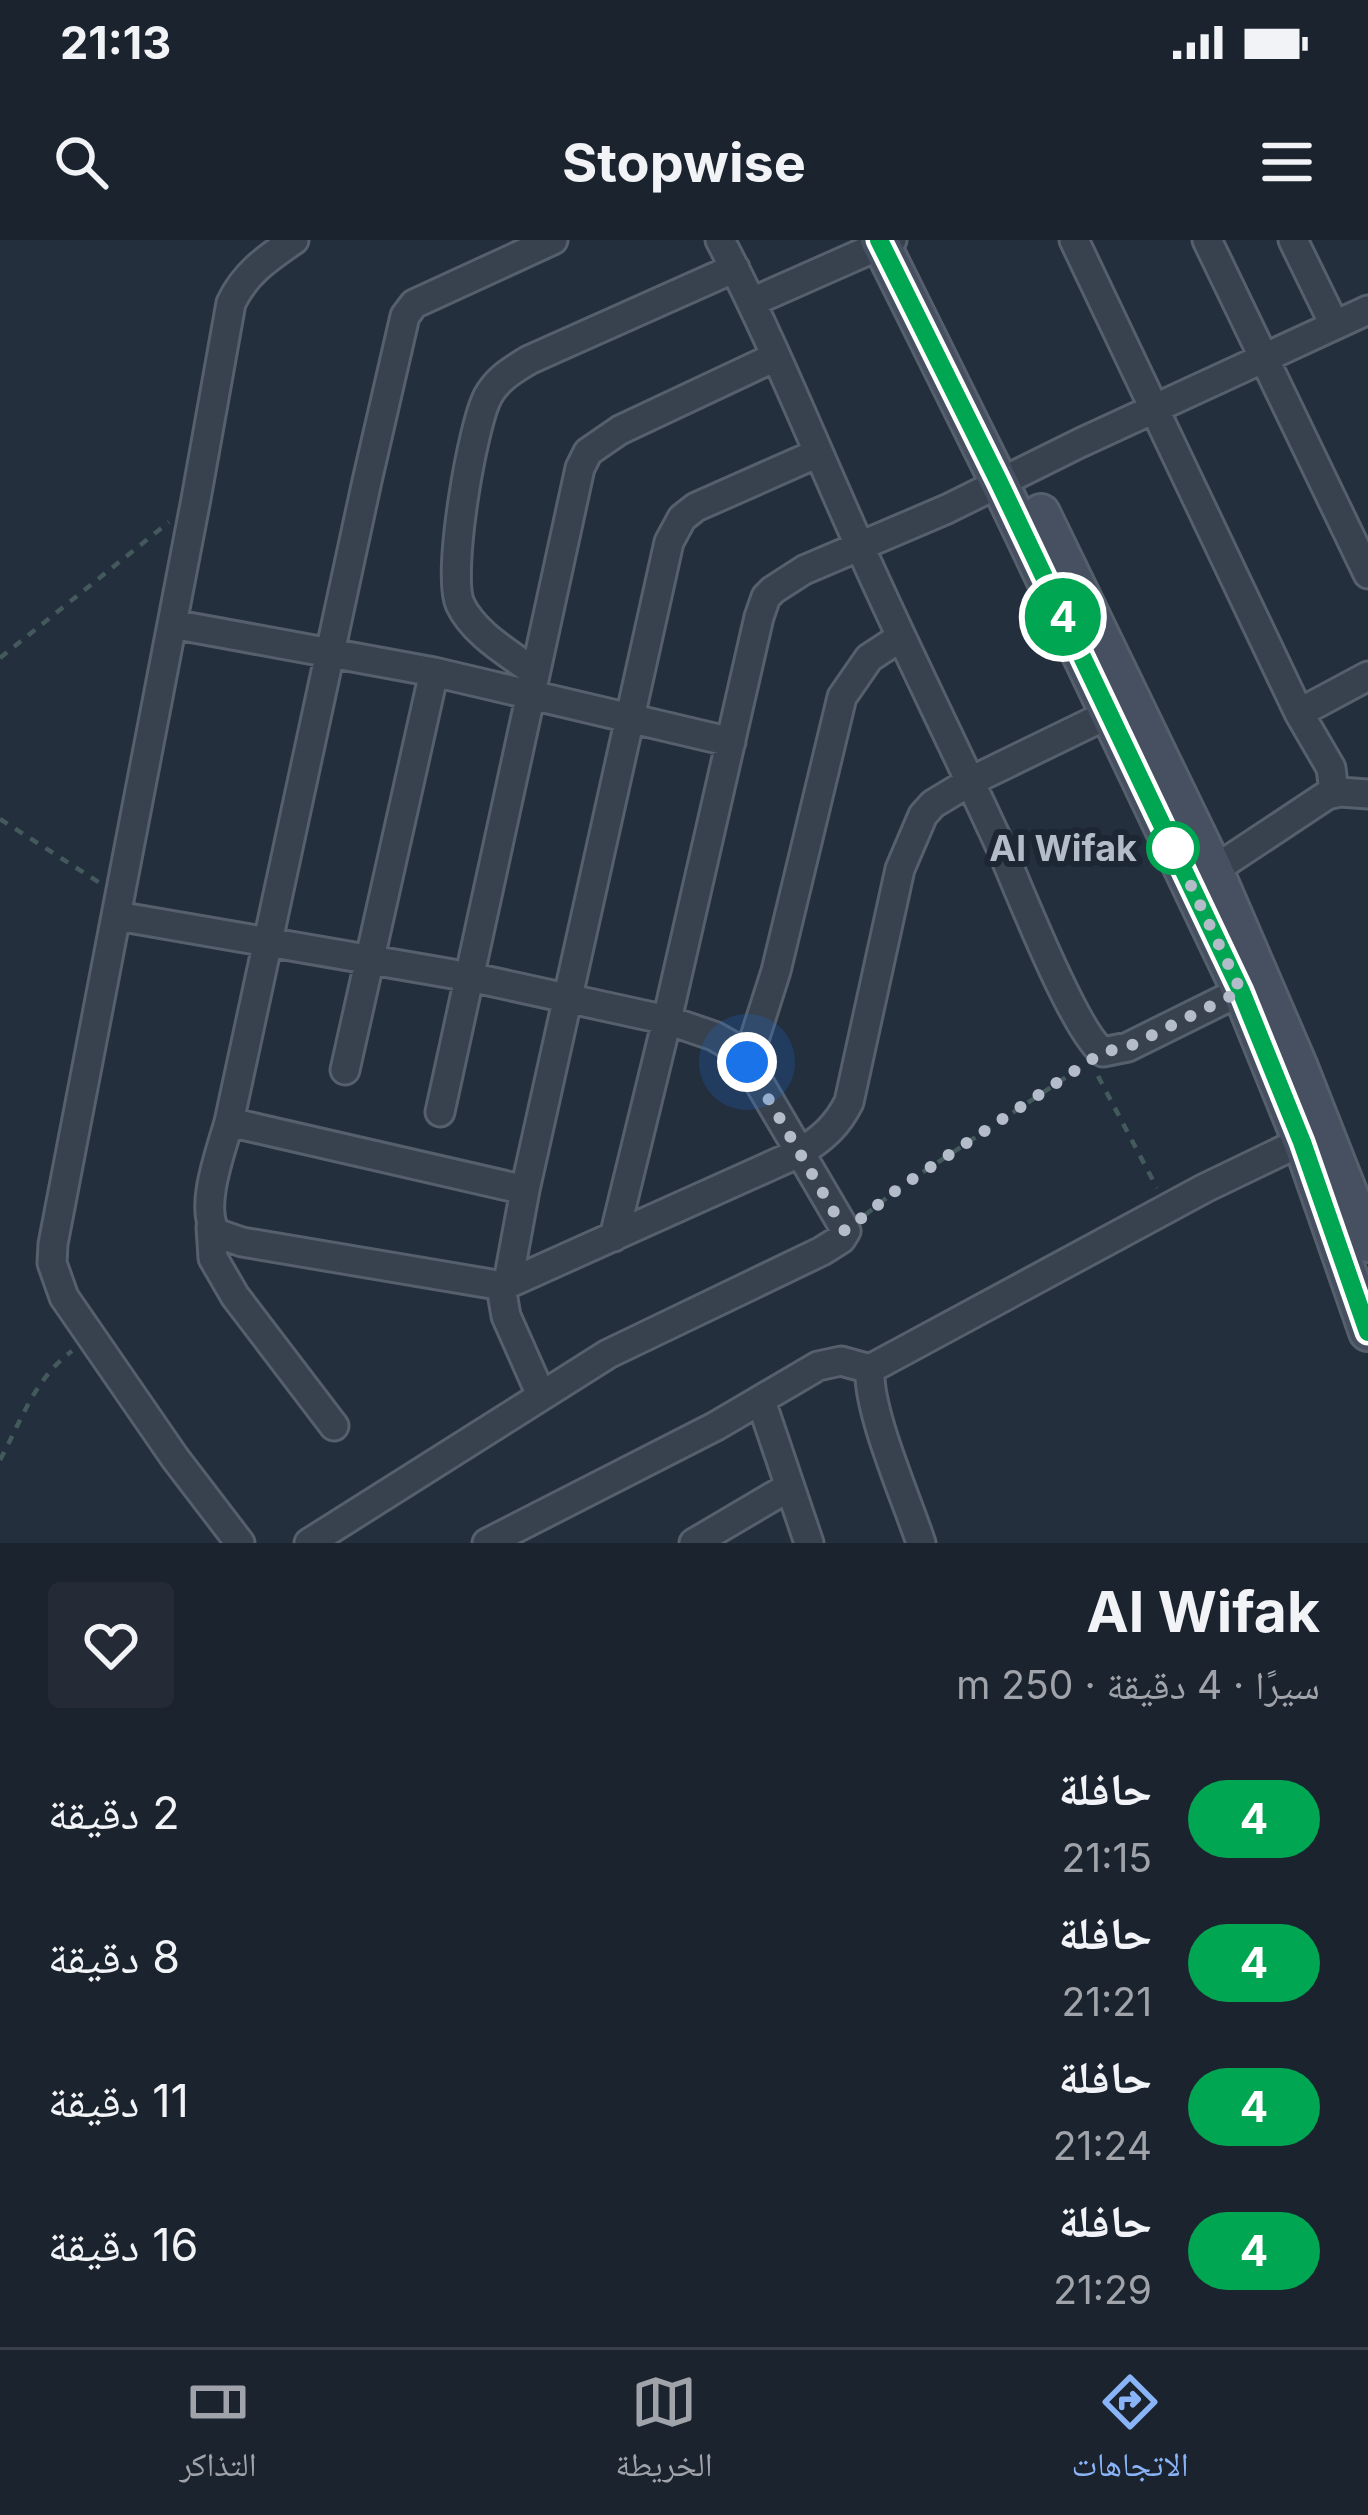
<!DOCTYPE html>
<html lang="ar">
<head>
<meta charset="utf-8">
<style>
	:root { --surface:#1b232e; --page:#242b36; --text:#f1f3f6; --muted:#a0a4aa; --line:#39404a; --accent:#8ab4f8 }
	body { margin:0; font-family:Inter,"Noto Naskh Arabic",sans-serif; background:var(--page); color:var(--text); direction:rtl; height:100vh; display:flex; flex-direction:column; font-size:45px; white-space:nowrap }
	* { box-sizing:border-box; margin:0 }
	p { font-size:39px; color:var(--muted) }
	.icon { flex:none; width:66px; height:66px; fill:none; stroke:currentColor; stroke-width:2; stroke-linecap:round; stroke-linejoin:round }
	.map { position:relative; height:1303px; overflow:hidden; direction:ltr }
	.sheet { display:flex; flex-direction:column; background:var(--surface); flex:1 }
	.sheet>* { flex:none }
	.badge { padding:0 24px; border-radius:39px; font-size:42px; line-height:78px }
	.you { position:absolute; width:60px; height:60px; margin:-30px; border:9px solid #fff; border-radius:50%; background:#1a73e8; box-shadow:0 0 0 18px #1a73e833 }
	.map>.badge { position:absolute; translate:-50% -50%; box-shadow:0 0 0 6px #fff }
	.round { display:grid; place-items:center; flex:none; width:126px; height:126px; border-radius:12px; background:var(--page) }
	.head { display:flex; align-items:center; justify-content:space-between; height:204px; padding:0 48px }
	h1 { font-size:57px; font-weight:700; line-height:90px }
	ul { padding:0; list-style:none }
	li { display:flex; align-items:center; gap:36px; height:144px; padding:0 48px }
	li div { flex:1 }
	li b { display:block; font-size:45px }
	li em { font-style:normal }
	li .badge { min-width:132px; font-weight:700; text-align:center }
	.status { display:flex; justify-content:space-between; align-items:center; height:84px; padding:0 60px; background:var(--surface); direction:ltr }
	.status svg { height:33px; fill:currentColor }
	header { display:flex; justify-content:space-between; align-items:center; height:156px; padding:0 48px; background:var(--surface); font-size:54px; font-weight:700 }
	.tabs { display:flex; justify-content:space-around; align-items:center; height:168px; border-top:3px solid var(--line); background:var(--surface); font-size:33px; color:var(--muted) }
	.tabs a { display:grid; justify-items:center; gap:6px }
	.tabs .selected { color:var(--accent) }
	.map>svg:first-child { display:block }
</style>
</head>
<body>
<div class="status"><b>21:13</b><svg viewBox="0 0 49 12"><path d="M0 12V9h3v3zM5 12V6h3v6zM10 12V3h3v9zM15 12V0h3v12zM26 1h20v11H26zM47 4h2v5h-2z"/></svg></div>
<header><svg class="icon" aria-label="menu" viewBox="0 0 24 24"><path d="M4 6h16M4 12h16M4 18h16"/></svg>Stopwise<svg class="icon" aria-label="search" viewBox="0 0 24 24"><circle cx="10" cy="10" r="6"/><path d="M15 15l6 6"/></svg></header>
<div class="map">
<svg width="1368" height="1303" viewBox="0 0 1368 1303">
	<rect width="100%" height="100%" fill="#242f3e"/>
	<g fill="none" stroke-linecap="round" stroke-linejoin="round">
		<!-- minor casing -->
		<g stroke="#565f6c" stroke-width="33">
			<path id="minor" d="M 720,0 C 771,97 812,200 857,300 C 903,404 954,505 1001,608 C 1018,647 1075,793 1103,812 L 1128,807 L 1241,751
				M 1074,0 L 1299,473 L 1331,528 L 1334,552
				M 1207,0 L 1368,334
				M 1293,0 L 1334,84
				M 752,62 L 892,0
				M 172,384 L 434,432 L 731,502
				M 534,432 C 509,413 474,394 460,364 C 447,334 472,186 488,156 C 498,138 513,130 529,120 L 735,28
				M 1299,473 L 1368,436
				M 1214,630 L 1327,555 L 1340,552 L 1368,554
				M 117,676 L 470,737 L 667,780 L 714,796 L 730,805 L 747,822 L 846,991 L 841,999 L 822,1011 L 608,1114 L 309,1303
				M 747,822 L 776,731 L 842,457 L 869,418 L 901,397
				M 345,830 L 434,432
				M 440,872 L 580,228 L 588,212 L 620,190 L 775,117
				M 229,882 L 525,950
				M 211,987 L 213,1018 L 235,1056 L 334,1186
				M 614,997 L 667,780 L 759,377 L 766,357 L 773,350 L 804,330 L 947,269 L 1080,203 L 1368,70
				M 508,1042 L 525,950 L 669,302 L 682,278 L 696,267 L 818,213
				M 503,1046 L 242,1002 L 216,993 C 199,967 221,911 229,882 L 367,241 L 405,76 L 414,64 L 553,0
				M 870,1129 C 867,1170 907,1260 921,1303
				M 541,1155 L 506,1076 L 501,1047 L 799,913 C 822,899 837,886 849,862 L 900,629 L 923,575 L 933,564 L 971,541 L 1123,467
				M 761,1161 L 809,1303
				M 240,1303 L 175,1218 L 64,1057 L 52,1023 L 53,1004 L 196,259 L 231,63 C 245,33 268,18 294,0
				M 487,1303 L 716,1186 L 818,1126 L 841,1121 L 870,1129 L 1205,948 L 1315,895
				M 694,1303 L 789,1247"/>
		</g>
		<!-- secondary casing -->
		<g stroke="#565f6c" stroke-width="42">
			<path id="secondary" d="M 879,0 L 999,242 L 1241,751 L 1302,902 L 1368,1092
				M 1041,273 L 1214,630 L 1298,825 L 1368,1003"/>
		</g>
		<!-- path -->
		<path stroke="#44595c" stroke-width="4.5" stroke-dasharray="9 9" stroke-linecap="butt" d="M 0,418 L 169,282
			M 0,579 L 100,643
			M 1098,836 L 1157,948
			M 865,975 L 899,948 L 1083,826
			M 0,1220 C 21,1181 35,1138 72,1111"/>
		<!-- minor -->
		<use href="#minor" stroke="#38414e" stroke-width="27"/>
		<!-- secondary -->
		<use href="#secondary" stroke="#465061" stroke-width="36"/>
	</g>
	<g fill="none" stroke-linecap="round" stroke-linejoin="round">
		<!-- line casing -->
		<g stroke="#fff" stroke-width="27">
			<path id="line" d="M 879,0 L 999,242 L 1241,751 L 1302,902 L 1368,1092"/>
		</g>
		<!-- line -->
		<use href="#line" stroke="#00a651" stroke-width="18"/>
		<!-- walk -->
		<path stroke="#b4bcc9" stroke-width="12" stroke-dasharray="0 21.6" d="M 747,822 L 845,991 L 899,948 L 1103,812 L 1128,807 L 1241,751 L 1173,608"/>
	</g>
	<!-- markers -->
	<circle fill="#fff" stroke="#00a651" stroke-width="6" cx="1173" cy="608" r="24"/>
	<g text-anchor="middle" dominant-baseline="central" stroke-width="12" stroke-linejoin="round" paint-order="stroke">
		<!-- stop labels -->
		<g font-size="36" font-weight="bold" fill="#b4bcc9" stroke="#1d2633" text-anchor="end">
			<text x="1137" y="608">Al Wifak</text>
		</g>
	</g>
</svg>
<div class="you" style="left:747px;top:822px"></div>
<b class="badge" style="left:1063px;top:377px;background:#00a651;color:#fff">4</b>
</div>
<section class="sheet">
<div class="head"><div><h1>Al Wifak</h1><p>سيرًا · 4 دقيقة · 250 m</p></div><a class="round"><svg class="icon" aria-label="heart" viewBox="0 0 24 24"><path d="M12 20l-8-8c-3-5 5-10 8-4 3-6 11-1 8 4z"/></svg></a></div>
<ul>
<li><span class="badge" style="background:#00a651;color:#fff">4</span><div><b>حافلة</b><p>21:15</p></div><em>2 دقيقة</em></li>
<li><span class="badge" style="background:#00a651;color:#fff">4</span><div><b>حافلة</b><p>21:21</p></div><em>8 دقيقة</em></li>
<li><span class="badge" style="background:#00a651;color:#fff">4</span><div><b>حافلة</b><p>21:24</p></div><em>11 دقيقة</em></li>
<li><span class="badge" style="background:#00a651;color:#fff">4</span><div><b>حافلة</b><p>21:29</p></div><em>16 دقيقة</em></li>
</ul>
</section>
<nav class="tabs">
<a class="selected"><svg class="icon" aria-label="directions" viewBox="0 0 24 24"><path d="M12 3l9 9-9 9-9-9zM9 14v-3h6M13 9l2 2-2 2"/></svg>الاتجاهات</a>
<a><svg class="icon" aria-label="map" viewBox="0 0 24 24"><path d="M3 6l6-2 6 2 6-2v14l-6 2-6-2-6 2zM9 4v14M15 6v14"/></svg>الخريطة</a>
<a><svg class="icon" aria-label="tickets" viewBox="0 0 24 24"><path d="M3 7h18v10H3zM15 7v10"/></svg>التذاكر</a>
</nav>
</body>
</html>
